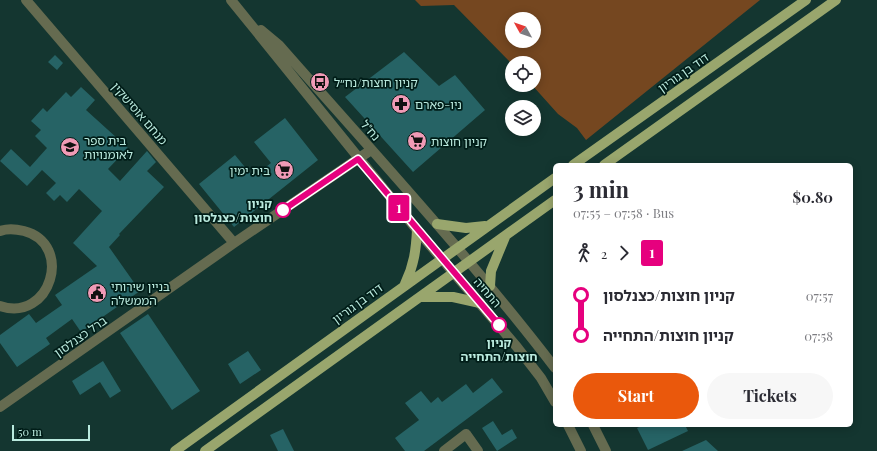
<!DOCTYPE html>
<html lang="en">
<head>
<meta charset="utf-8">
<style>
	:root { --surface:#fff; --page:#f7f7f7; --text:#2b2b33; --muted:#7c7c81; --accent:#ea580c }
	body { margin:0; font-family:"Playfair Display","Noto Sans Hebrew",serif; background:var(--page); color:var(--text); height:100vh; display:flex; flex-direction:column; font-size:15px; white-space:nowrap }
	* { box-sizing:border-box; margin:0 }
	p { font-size:13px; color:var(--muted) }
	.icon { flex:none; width:22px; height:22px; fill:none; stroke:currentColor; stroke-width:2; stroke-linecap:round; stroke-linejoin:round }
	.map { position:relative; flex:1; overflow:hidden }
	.panel { position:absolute; left:553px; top:163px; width:300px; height:264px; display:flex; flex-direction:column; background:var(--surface); border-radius:6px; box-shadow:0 2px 10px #0003 }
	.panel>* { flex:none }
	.badge { padding:0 8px; border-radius:3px; font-size:14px; line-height:26px }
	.needle { width:26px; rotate:310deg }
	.tools { position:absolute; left:505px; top:12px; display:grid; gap:8px }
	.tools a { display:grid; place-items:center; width:36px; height:36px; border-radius:50%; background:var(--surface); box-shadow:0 2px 10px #0003; font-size:20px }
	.scale { position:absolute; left:12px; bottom:10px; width:78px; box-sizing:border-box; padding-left:4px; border:2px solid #baeade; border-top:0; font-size:11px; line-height:14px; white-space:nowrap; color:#baeade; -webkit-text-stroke:3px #001d18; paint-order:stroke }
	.map>.badge { position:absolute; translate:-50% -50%; box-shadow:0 0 0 2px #fff }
	.legs { display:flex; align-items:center; gap:6px; height:44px; padding:0 20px; font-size:13px }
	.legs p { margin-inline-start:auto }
	.head { display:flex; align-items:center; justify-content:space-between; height:68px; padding:0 20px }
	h1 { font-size:22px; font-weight:700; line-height:30px }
	.button { display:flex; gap:8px; margin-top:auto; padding:8px 20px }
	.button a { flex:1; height:46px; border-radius:24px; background:var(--accent); color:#fff; font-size:16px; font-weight:700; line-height:46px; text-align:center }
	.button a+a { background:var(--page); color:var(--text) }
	ul { padding:0 20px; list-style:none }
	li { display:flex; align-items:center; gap:14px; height:40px; font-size:15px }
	li i { display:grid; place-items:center; width:6px; height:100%; margin:0 5px; background:currentColor }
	li i::after { content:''; width:10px; height:10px; margin:-5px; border:3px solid; border-radius:50%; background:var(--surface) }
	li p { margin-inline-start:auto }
	li:first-child i { background:linear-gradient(#0000 50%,currentColor 0) }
	li:last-child i { background:linear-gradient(currentColor 50%,#0000 0) }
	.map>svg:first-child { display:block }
</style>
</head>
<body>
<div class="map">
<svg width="877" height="451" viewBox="0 0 877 451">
	<rect width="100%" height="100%" fill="#143630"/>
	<!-- green -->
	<path fill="#754720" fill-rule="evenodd" d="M 415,0 L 760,0 L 586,140 L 577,128 L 558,114 L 532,85 L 534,85 L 534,63 L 512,64 L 454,5 L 421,6 ZM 512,19 L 534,19 L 534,41 L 512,41 Z"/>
	<!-- building -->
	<path fill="#266365" d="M 404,52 L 439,86 L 455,75 L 485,110 L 413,172 L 345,97 Z
		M 55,55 L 63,63 L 57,70 L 48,62 Z
		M 81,87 L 95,100 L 86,110 L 128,148 L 108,169 L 120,181 L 147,151 L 156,162 L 147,171 L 164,187 L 119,234 L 120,235 L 109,247 L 140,291 L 81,332 L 72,319 L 46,338 L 50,344 L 17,367 L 0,343 L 0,335 L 29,314 L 36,323 L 62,305 L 55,295 L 97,266 L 73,243 L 102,211 L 79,189 L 67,202 L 60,195 L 54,201 L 46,193 L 56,183 L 42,170 L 27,186 L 0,161 L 11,149 L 30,167 L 47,148 L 35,136 L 41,130 L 31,121 L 43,108 L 47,112 L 66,92 L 71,97 Z
		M 285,118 L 318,160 L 234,227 L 199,184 L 235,155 L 253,177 L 271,163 L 254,142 Z
		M 148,314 L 200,391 L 172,410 L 120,333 Z
		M 248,351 L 261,370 L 240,384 L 228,364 Z
		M 103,361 L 121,391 L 110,398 L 100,382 L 80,395 L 72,381 Z
		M 492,378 L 503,392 L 424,451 L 405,451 L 395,438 L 419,420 L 405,403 L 421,391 L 431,403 L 438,397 L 442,402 L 466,384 L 473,393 Z
		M 493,421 L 502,435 L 512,429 L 517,438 L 497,451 L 482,428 Z
		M 644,425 L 685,425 L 688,431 L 648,450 L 637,428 Z
		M 283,429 L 294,451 L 278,451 L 270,435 Z
		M 706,440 L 718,451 L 682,451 Z"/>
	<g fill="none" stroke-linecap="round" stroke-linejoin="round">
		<!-- minor -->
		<path stroke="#656b50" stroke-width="10" d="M 26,0 L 234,243
			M 231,0 L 417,230 L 517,347 L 541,378 L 555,402
			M 261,30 L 279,45 C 372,151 469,256 555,368
			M 0,231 C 8,228 16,229 24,231 C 74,244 51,323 0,306
			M 0,407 L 234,243 L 371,150
			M 568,425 L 581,451
			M 593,425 L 606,451
			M 444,451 L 466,434 L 478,451"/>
		<!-- major -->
		<path stroke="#99a66d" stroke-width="10" d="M 573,165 L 806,0
			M 604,165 L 836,0
			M 437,224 L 466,228 L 485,226
			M 405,284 C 414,265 416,250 417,230
			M 490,286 L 491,271 L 505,237
			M 420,297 L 453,297 L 480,303
			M 175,451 L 555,178
			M 205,451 L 555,200"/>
	</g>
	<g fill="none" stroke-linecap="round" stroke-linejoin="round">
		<!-- line-1 casing -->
		<g stroke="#fff" stroke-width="9">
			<path id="line-1" d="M 283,210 L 358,159 L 499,325"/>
		</g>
		<!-- line-1 -->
		<use href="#line-1" stroke="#e6007e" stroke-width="6"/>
	</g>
	<!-- icons -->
	<defs>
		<g id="bus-disc" transform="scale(1)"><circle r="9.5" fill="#f09ab6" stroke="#001d18"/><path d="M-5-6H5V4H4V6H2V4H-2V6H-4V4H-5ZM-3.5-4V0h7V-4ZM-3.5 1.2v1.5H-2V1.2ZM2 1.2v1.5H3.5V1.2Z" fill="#111"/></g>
		<g id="pharmacy-disc" transform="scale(1)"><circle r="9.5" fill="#f09ab6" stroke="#001d18"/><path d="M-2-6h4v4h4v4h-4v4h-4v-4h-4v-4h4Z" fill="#111"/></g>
		<g id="supermarket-disc" transform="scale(1)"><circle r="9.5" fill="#f09ab6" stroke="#001d18"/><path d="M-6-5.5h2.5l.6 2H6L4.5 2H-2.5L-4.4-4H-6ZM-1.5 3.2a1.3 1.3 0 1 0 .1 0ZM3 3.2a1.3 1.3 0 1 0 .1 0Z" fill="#111"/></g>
		<g id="school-disc" transform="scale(1)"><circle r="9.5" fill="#f09ab6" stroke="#001d18"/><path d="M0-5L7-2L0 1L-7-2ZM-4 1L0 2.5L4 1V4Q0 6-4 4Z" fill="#111"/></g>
		<g id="civic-disc" transform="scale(1)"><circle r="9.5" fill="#f09ab6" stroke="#001d18"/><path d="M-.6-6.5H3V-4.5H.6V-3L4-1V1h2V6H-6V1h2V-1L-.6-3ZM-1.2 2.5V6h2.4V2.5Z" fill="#111"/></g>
	</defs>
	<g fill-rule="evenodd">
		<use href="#bus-disc" x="320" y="82"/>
		<use href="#pharmacy-disc" x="401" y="104"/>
		<use href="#supermarket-disc" x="417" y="141"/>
		<use href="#school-disc" x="70" y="147"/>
		<use href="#supermarket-disc" x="284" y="170"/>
		<use href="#civic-disc" x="97" y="293"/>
	</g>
	<!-- markers -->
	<g fill="#fff" stroke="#e6007e" stroke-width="2">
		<circle cx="283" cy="210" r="7"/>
		<circle cx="499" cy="325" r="7"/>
	</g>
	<g text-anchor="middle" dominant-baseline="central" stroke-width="3.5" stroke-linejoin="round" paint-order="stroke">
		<!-- street labels -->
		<g font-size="12" fill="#baeade" stroke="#001d18">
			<text transform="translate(683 72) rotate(-35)">דוד בן גוריון</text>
			<text transform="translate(140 113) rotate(49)">מנחם אוסישקין</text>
			<text transform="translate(371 130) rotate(49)">נח"ל</text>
			<text transform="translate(488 292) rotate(49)">התחיה</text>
			<text transform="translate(357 303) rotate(-36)">דוד בן גוריון</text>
			<text transform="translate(80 336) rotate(-35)">ברל כצנלסון</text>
		</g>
		<!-- poi labels -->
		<g font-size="12" fill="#baeade" stroke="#001d18" text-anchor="start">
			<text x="334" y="82">קניון חוצות/נח״ל</text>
			<text x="415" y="104">ניו-פארם</text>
			<text x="84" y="140">בית ספר<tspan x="84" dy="14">לאומנויות</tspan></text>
			<text x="431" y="141">קניון חוצות</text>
			<text x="270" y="170" text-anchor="end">בית ימין</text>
			<text x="111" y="286">בניין שירותי<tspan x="111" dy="14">הממשלה</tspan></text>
		</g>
		<!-- stop labels -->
		<g font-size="12" font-weight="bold" fill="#baeade" stroke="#001d18" text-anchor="end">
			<text x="272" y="203">קניון<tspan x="272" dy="14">חוצות/כצנלסון</tspan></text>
			<text x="499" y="342" text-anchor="middle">קניון<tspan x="499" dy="14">חוצות/התחייה</tspan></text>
		</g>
	</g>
</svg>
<div class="tools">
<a><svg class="needle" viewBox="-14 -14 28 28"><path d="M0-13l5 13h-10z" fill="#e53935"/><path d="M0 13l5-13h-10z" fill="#7c7c81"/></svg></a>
<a><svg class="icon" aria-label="locate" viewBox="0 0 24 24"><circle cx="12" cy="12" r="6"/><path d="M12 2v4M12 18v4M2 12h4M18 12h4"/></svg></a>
<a><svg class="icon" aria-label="layers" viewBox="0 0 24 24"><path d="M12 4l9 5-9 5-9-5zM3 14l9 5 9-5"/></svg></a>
</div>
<div class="scale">50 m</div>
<b class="badge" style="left:399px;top:208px;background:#e6007e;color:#fff">1</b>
<section class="panel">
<div class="head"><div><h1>3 min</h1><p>07:55 – 07:58 · Bus</p></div><b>$0.80</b></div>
<div class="legs"><svg class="icon" aria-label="walk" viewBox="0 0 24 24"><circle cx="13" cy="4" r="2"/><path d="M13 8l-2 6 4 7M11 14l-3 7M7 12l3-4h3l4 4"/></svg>2<svg class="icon" aria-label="forward" viewBox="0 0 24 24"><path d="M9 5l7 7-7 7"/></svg><b class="badge" style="background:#e6007e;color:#fff">1</b></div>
<ul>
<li><i style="color:#e6007e"></i><b>קניון חוצות/כצנלסון</b><p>07:57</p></li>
<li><i style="color:#e6007e"></i><b>קניון חוצות/התחייה</b><p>07:58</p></li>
</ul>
<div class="button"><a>Start</a><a>Tickets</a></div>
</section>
</div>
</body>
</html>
